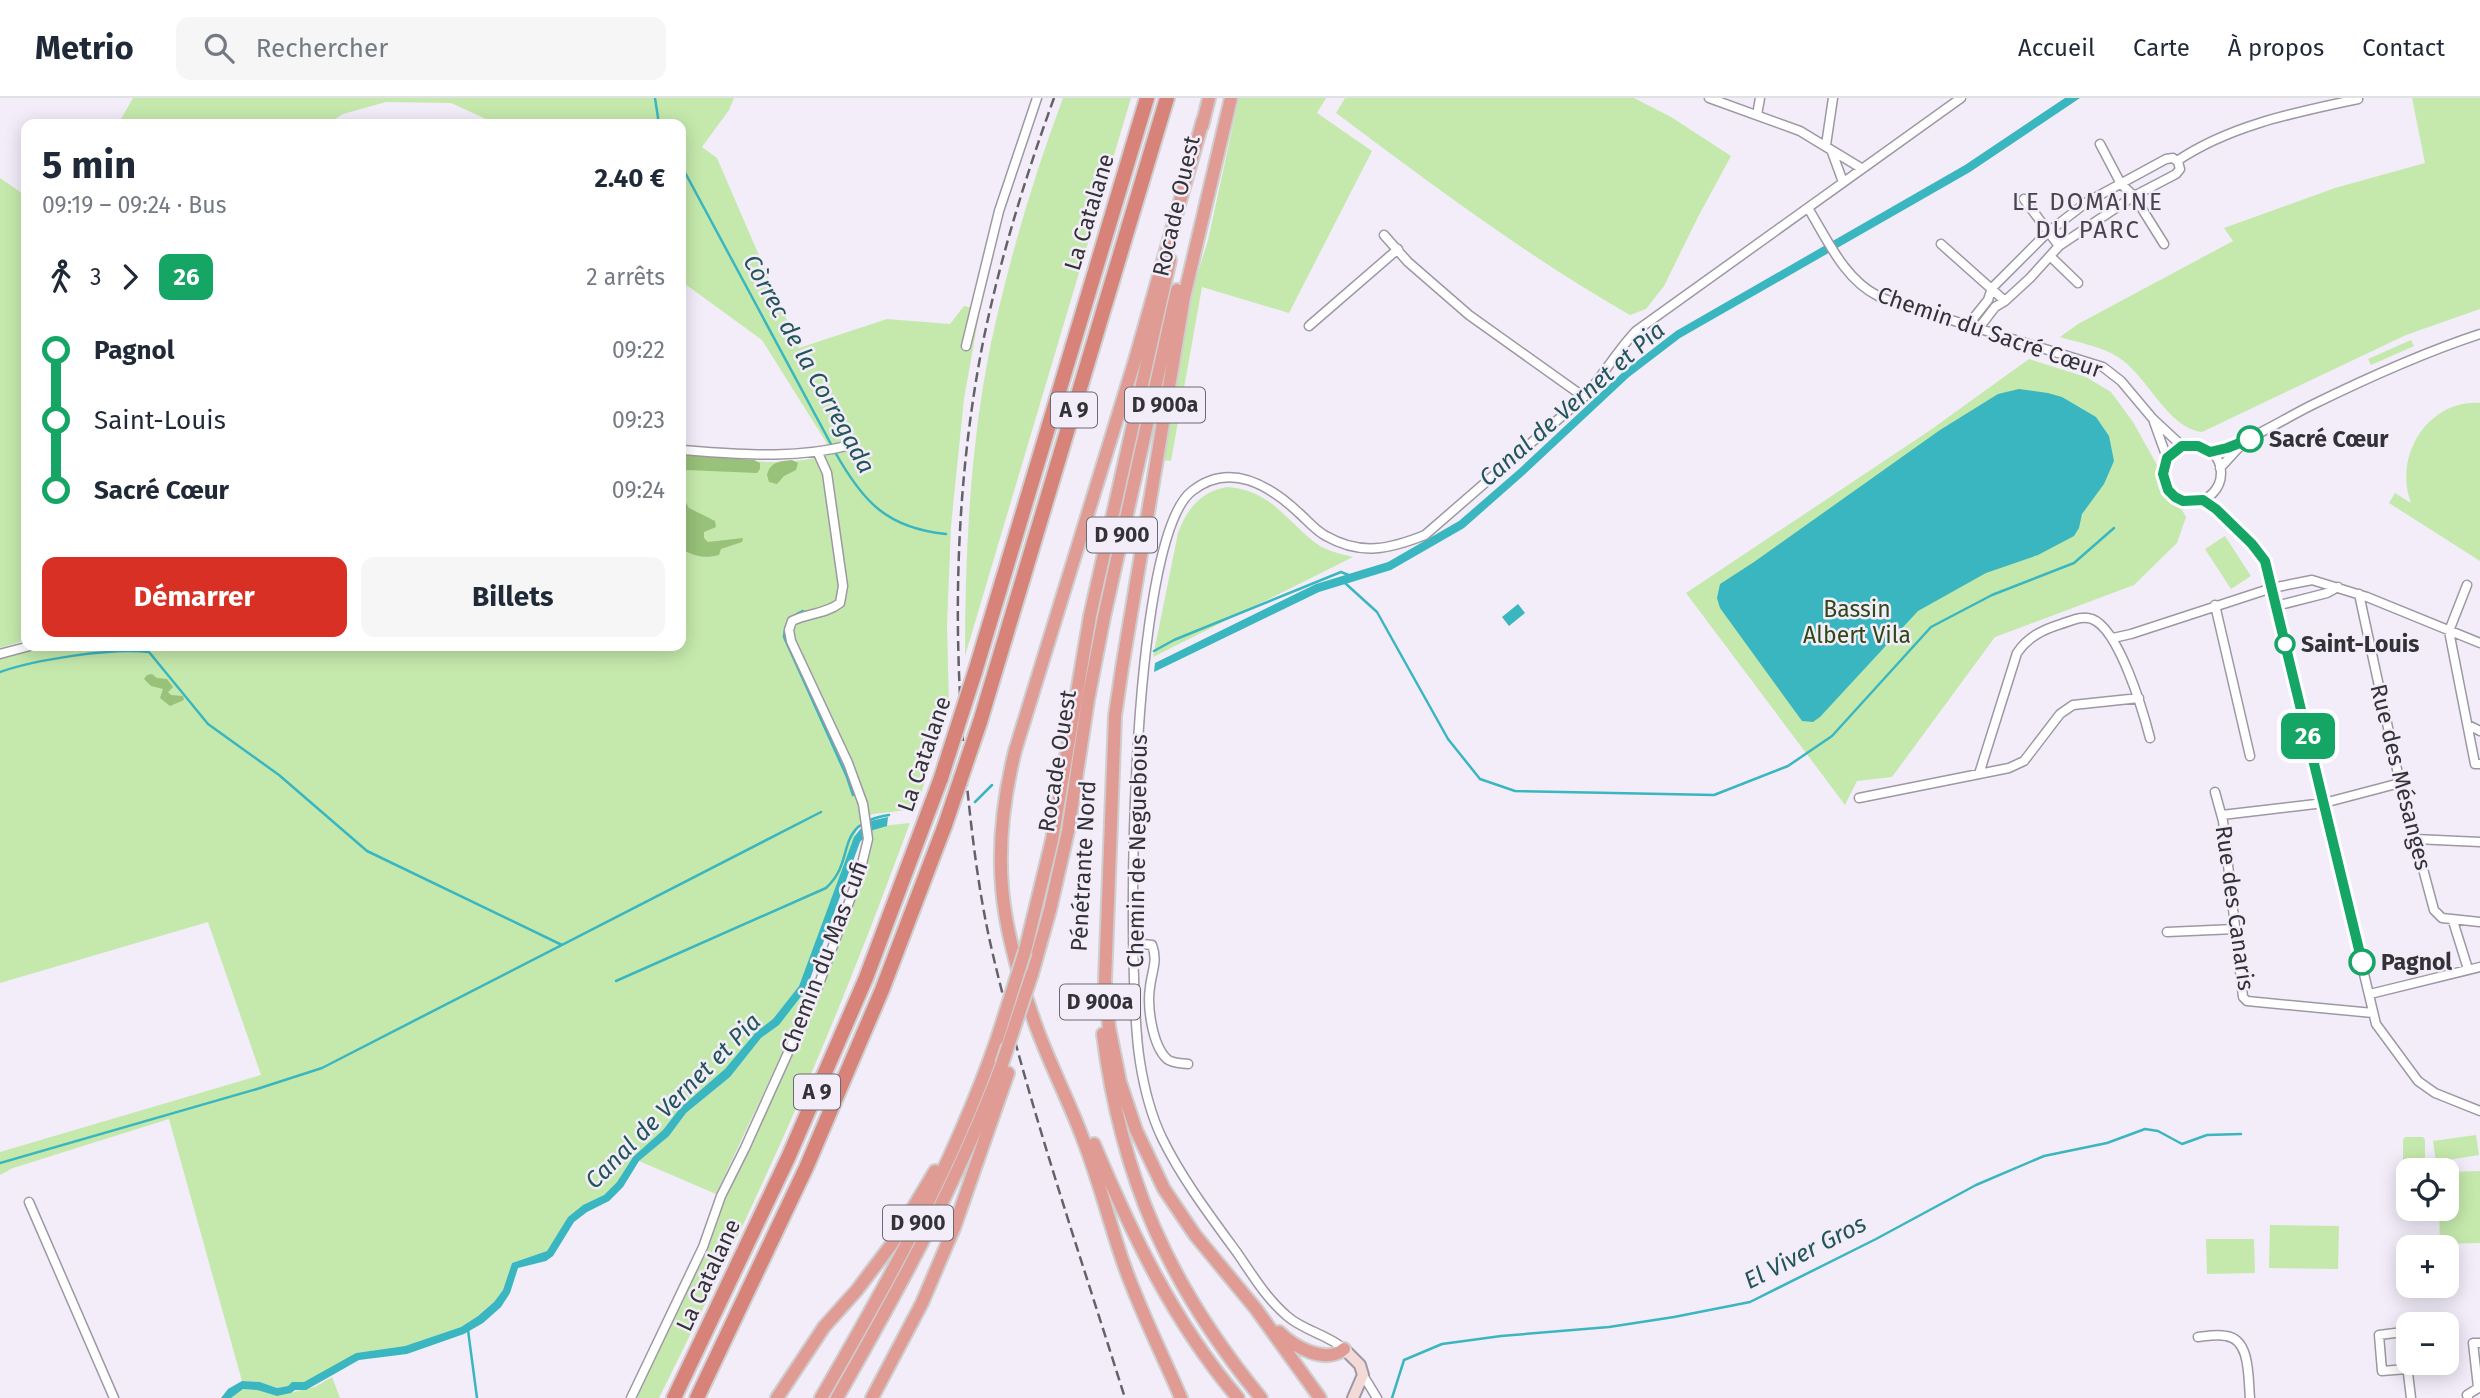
<!DOCTYPE html>
<html lang="fr">
<head>
<meta charset="utf-8">
<style>
	:root { --surface:#fff; --page:#f6f6f7; --text:#1f2937; --muted:#747a83; --line:#e0e1e3; --accent:#d93025 }
	body { margin:0; font-family:"Fira Sans",sans-serif; background:var(--page); color:var(--text); height:100vh; display:flex; flex-direction:column; font-size:26px; white-space:nowrap }
	* { box-sizing:border-box; margin:0 }
	p { font-size:23px; color:var(--muted) }
	.icon { flex:none; width:38px; height:38px; fill:none; stroke:currentColor; stroke-width:2; stroke-linecap:round; stroke-linejoin:round }
	.map { position:relative; flex:1; overflow:hidden }
	.panel { position:absolute; left:21px; top:21px; width:665px; height:532px; display:flex; flex-direction:column; background:var(--surface); border-radius:14px; box-shadow:0 4px 18px #0003 }
	.panel>* { flex:none }
	.badge { padding:0 14px; border-radius:10px; font-size:24px; line-height:46px }
	.buttons { position:absolute; left:2396px; top:1060px; display:grid; gap:14px }
	.buttons a { display:grid; place-items:center; width:63px; height:63px; border-radius:14px; background:var(--surface); box-shadow:0 4px 18px #0003; font-size:35px }
	.map>.badge { position:absolute; translate:-50% -50%; box-shadow:0 0 0 4px #fff }
	.legs { display:flex; align-items:center; gap:10px; height:77px; padding:0 21px; font-size:23px }
	.legs p { margin-inline-start:auto }
	.summary { display:flex; align-items:center; justify-content:space-between; height:119px; padding:0 21px }
	h1 { font-size:38px; font-weight:700; line-height:52px }
	.cta { display:flex; gap:14px; margin-top:auto; padding:14px 21px }
	.cta a { flex:1; height:80px; border-radius:14px; background:var(--accent); color:#fff; font-size:28px; font-weight:700; line-height:80px; text-align:center }
	.cta a+a { background:var(--page); color:var(--text) }
	ul { padding:0 21px; list-style:none }
	li { display:flex; align-items:center; gap:24px; height:70px; font-size:26px }
	li i { display:grid; place-items:center; width:10px; height:100%; margin:0 9px; background:currentColor }
	li i::after { content:''; width:18px; height:18px; margin:-9px; border:5px solid; border-radius:50%; background:var(--surface) }
	li p { margin-inline-start:auto }
	li:first-child i { background:linear-gradient(#0000 50%,currentColor 0) }
	li:last-child i { background:linear-gradient(currentColor 50%,#0000 0) }
	header { display:flex; align-items:center; gap:42px; box-sizing:border-box; height:98px; padding:0 35px; background:var(--surface); border-bottom:2px solid var(--line) }
	header strong { font-size:33px }
	nav { display:flex; gap:38px; margin-inline-start:auto; font-size:24px }
	.search { width:490px; height:63px; background:var(--page); display:flex; align-items:center; gap:18px; box-sizing:border-box; padding:0 24px; border-radius:14px; color:var(--muted); font-size:26px }
	.map>svg:first-child { display:block }
</style>
</head>
<body>
<header>
<strong>Metrio</strong>
<div class="search"><svg class="icon" aria-label="search" viewBox="0 0 24 24"><circle cx="10" cy="10" r="6"/><path d="M15 15l6 6"/></svg>Rechercher</div>
<nav><a>Accueil</a><a>Carte</a><a>À propos</a><a>Contact</a></nav>
</header>
<div class="map">
<svg width="2480" height="1300" viewBox="0 0 2480 1300">
	<rect width="100%" height="100%" fill="#f2edf9"/>
	<!-- green -->
	<path fill="#c5e9ac" d="M 133,0 L 734,0 L 729,12 L 702,49 L 717,60 L 799,250 L 887,221 L 950,226 L 964,208 L 980,211 L 964,301 L 951,428 L 947,527 L 949,609 L 916,711 L 873,716 L 861,721 L 799,888 L 773,921 L 756,934 L 725,972 L 680,1010 L 663,1032 L 633,1059 L 617,1084 L 604,1097 L 583,1107 L 568,1119 L 547,1153 L 512,1165 L 503,1192 L 494,1204 L 478,1218 L 461,1229 L 405,1248 L 356,1255 L 323,1277 L 305,1284 L 292,1284 L 288,1288 L 277,1290 L 260,1284 L 242,1283 L 169,1021 L 13,1070 L 0,1077 L 0,1054 L 261,977 L 208,824 L 0,885 L 0,561 L 20,555 L 67,548 L 681,548 L 681,357 C 729,360 786,372 833,355 L 762,242 L 681,183 L 681,26 L 497,26 L 451,5 L 386,4 L 343,16 L 327,26 L 118,26 Z
		M 1063,0 L 1131,0 L 965,558 C 965,454 970,348 991,245 C 1009,162 1033,80 1063,0 Z
		M 1239,0 L 1326,0 L 1317,15 L 1372,53 L 1289,215 L 1202,189 L 1171,363 L 1162,362 L 1194,187 L 1208,142 Z
		M 1345,0 L 1634,0 L 1671,19 L 1731,58 L 1699,117 L 1664,188 L 1646,211 L 1630,217 C 1528,159 1430,85 1336,15 Z
		M 2412,0 L 2480,0 L 2480,211 L 2406,237 L 2202,334 C 2167,330 2148,278 2118,259 C 2101,248 2079,245 2060,239 L 2078,226 L 2233,143 L 2224,130 L 2335,90 L 2425,65 Z
		M 0,80 L 26,98 L 26,542 L 0,550 Z
		M 2411,242 L 2414,248 L 2371,267 L 2368,261 Z
		M 2029,261 L 2086,279 L 2111,294 L 2133,324 L 2186,419 L 2177,445 L 2134,487 L 1995,539 L 1892,679 L 1857,683 L 1845,707 L 1686,495 L 1929,333 Z
		M 2480,305 L 2480,463 L 2389,405 L 2395,395 L 2411,405 C 2393,359 2428,301 2480,305 Z
		M 1227,389 C 1271,392 1285,422 1317,446 C 1327,453 1341,456 1353,459 L 1153,559 L 1178,435 C 1187,411 1200,394 1227,389 Z
		M 2225,438 L 2251,478 L 2231,491 L 2205,451 Z
		M 910,725 C 891,775 873,825 853,874 C 796,1019 728,1161 659,1300 L 637,1300 L 708,1151 L 725,1099 L 820,897 L 861,786 L 872,740 L 870,733 L 881,728 Z
		M 806,892 L 811,894 L 716,1096 L 639,1063 L 669,1038 L 686,1015 L 730,979 L 761,940 L 779,927 Z
		M 2476,1037 L 2479,1057 L 2436,1064 L 2433,1043 Z
		M 2405,1039 L 2423,1039 L 2425,1042 L 2425,1065 L 2423,1067 L 2405,1067 L 2403,1064 L 2403,1042 Z
		M 2480,1073 L 2480,1145 L 2440,1146 L 2439,1111 L 2446,1111 L 2447,1074 Z
		M 2270,1127 L 2339,1128 L 2338,1171 L 2269,1170 Z
		M 2206,1141 L 2254,1141 L 2255,1175 L 2207,1176 Z
		M 332,1279 L 340,1300 L 231,1300 L 243,1291 L 257,1292 L 277,1298 L 315,1289 Z"/>
	<!-- forest -->
	<path fill="#98c179" d="M 681,357 L 754,362 L 760,365 L 760,371 L 757,375 L 686,372 L 681,374 Z
		M 792,362 L 798,365 L 796,372 L 784,378 L 777,386 L 769,384 L 767,377 C 770,364 780,363 792,362 Z
		M 681,396 L 689,410 L 715,423 L 716,429 L 704,434 L 704,440 L 708,444 L 743,440 L 742,444 L 721,451 L 719,457 C 704,461 694,458 681,451 Z
		M 152,576 L 157,580 L 167,581 L 173,589 L 168,594 L 171,597 L 183,598 L 184,602 L 170,608 L 160,600 L 163,591 L 151,588 L 144,581 L 147,577 Z"/>
	<!-- water -->
	<path fill="#3ab6c0" d="M 2065,0 L 2080,0 L 1970,74 L 1680,240 L 1629,279 L 1524,377 L 1464,430 L 1391,472 L 1319,494 L 1154,574 L 1155,565 L 1316,486 L 1388,464 L 1459,423 L 1519,371 L 1624,273 L 1676,233 L 1965,67 Z
		M 2019,291 L 2048,295 L 2062,299 L 2096,319 L 2109,338 L 2114,363 L 2104,386 L 2082,416 L 2079,430 L 2074,438 L 2038,457 L 1986,475 L 1918,513 L 1820,619 L 1813,624 L 1802,623 L 1720,510 L 1717,500 L 1720,486 L 1754,464 L 1940,332 L 1998,296 Z
		M 1518,506 L 1525,515 L 1509,528 L 1502,519 Z
		M 888,719 L 887,728 L 870,733 L 860,744 L 806,892 L 779,927 L 761,940 L 730,979 L 686,1015 L 669,1038 L 639,1063 L 623,1089 L 609,1103 L 587,1114 L 574,1124 L 553,1158 L 546,1163 L 518,1170 L 510,1195 L 501,1209 L 483,1225 L 464,1236 L 407,1256 L 359,1262 L 306,1292 L 295,1292 L 291,1295 L 277,1298 L 257,1292 L 243,1291 L 231,1300 L 221,1300 L 228,1291 L 242,1283 L 260,1284 L 277,1290 L 288,1288 L 292,1284 L 304,1284 L 356,1255 L 405,1248 L 461,1229 L 478,1218 L 494,1204 L 503,1192 L 512,1165 L 547,1153 L 568,1119 L 583,1107 L 604,1097 L 617,1084 L 633,1059 L 663,1032 L 680,1010 L 725,971 L 756,934 L 773,921 L 799,888 L 854,739 L 866,724 Z"/>
	<g fill="none" stroke-linecap="round" stroke-linejoin="round">
		<!-- stream -->
		<path stroke="#3ab6c0" stroke-width="2.5" d="M 655,0 L 659,26
			M 681,67 L 832,348
			M 835,354 C 863,404 887,430 946,436
			M 1345,485 L 1377,514 L 1448,641 L 1480,681 L 1515,693 L 1714,697 L 1788,668 L 1832,638 L 1931,529 L 1992,497 L 2074,465 L 2114,430
			M 803,513 C 790,519 785,524 784,539 L 847,679 L 853,697
			M 1154,553 L 1174,542 L 1341,474 L 1351,478
			M 0,574 C 37,561 111,550 149,554 L 208,626 L 279,677 L 367,753 L 562,847
			M 975,704 L 992,687
			M 616,883 L 826,790 C 858,761 831,726 889,717
			M 0,1065 L 257,991 L 322,970 L 821,714
			M 468,1232 L 477,1300
			M 1392,1300 L 1404,1262 L 1442,1246 L 1501,1238 L 1609,1229 L 1674,1219 L 1750,1204 L 1876,1141 L 1976,1087 L 2044,1058 L 2107,1045 L 2145,1031 L 2158,1033 L 2182,1046 L 2207,1037 L 2241,1036"/>
		<!-- minor casing -->
		<g stroke="#9d98a3" stroke-width="11">
			<path id="minor" d="M 1709,0 L 1800,33 L 1861,70
				M 1757,17 L 1760,0
				M 2100,46 L 2121,86 L 2134,98 L 2164,146
				M 1826,47 L 1833,0
				M 1832,54 L 1843,84
				M 2177,63 C 2230,27 2297,14 2358,1
				M 2024,101 L 2059,148
				M 1808,110 C 1827,141 1844,181 1878,198 C 1888,203 1899,206 1909,209 L 2103,269 L 2121,283 L 2153,321 L 2182,348
				M 1384,137 L 1408,164 L 1469,217 L 1584,299
				M 1941,146 L 2005,203
				M 2050,158 L 2078,185
				M 1968,227 L 1988,202 L 1992,190 L 2048,134 L 2087,104 L 2166,61 L 2173,60 L 2178,64 L 2180,71 L 2176,76 L 2134,98 L 2059,148 L 2030,180 L 2005,203 L 1995,209 L 1979,230
				M 1309,228 L 1398,151
				M 966,248 L 999,113 L 1037,0
				M 2154,324 L 2167,360
				M2163 375a29 29 0 1 1 58 0a29 29 0 1 1-58 0Z
				M 681,352 C 742,356 791,362 851,347
				M 2210,354 C 2248,345 2278,324 2312,307 C 2367,280 2422,255 2480,236
				M 2220,370 L 2241,347
				M 2203,402 L 2224,416 L 2265,463 L 2376,926 L 2418,983 L 2435,995 L 2480,1013
				M 2467,487 L 2449,533 L 2475,666 L 2480,666
				M 2359,496 L 2400,685 L 2434,812 L 2442,820 L 2480,824
				M 2215,507 L 2250,658
				M 2276,508 L 2327,495 L 2338,489
				M 2113,540 L 2131,536 L 2272,490 L 2312,482 L 2367,499 L 2480,545
				M 0,556 L 30,548
				M 2468,627 L 2480,633
				M 1979,676 L 2017,555 C 2028,539 2042,532 2061,526 C 2071,523 2082,517 2092,521 C 2119,531 2143,613 2150,640
				M 2215,694 L 2223,723 L 2243,899 L 2247,903 L 2373,915
				M 1859,700 L 2009,670 L 2024,663 L 2060,616 L 2073,607 L 2139,600
				M 2222,717 L 2324,705 L 2400,685
				M 2415,741 L 2480,744
				M 2453,823 L 2468,871
				M 2167,834 L 2235,831
				M 1133,845 L 1152,847 C 1158,863 1152,872 1150,889 C 1147,908 1152,947 1167,961 C 1173,966 1182,965 1188,966
				M 2370,896 L 2480,869
				M 29,1104 L 114,1300
				M 2198,1239 C 2207,1238 2217,1236 2226,1238 C 2251,1241 2248,1281 2250,1300
				M 1344,1251 C 1327,1236 1304,1233 1287,1218 C 1267,1201 1253,1178 1238,1156 C 1211,1119 1182,1081 1162,1040 C 1151,1017 1144,989 1140,964 C 1126,878 1128,442 1192,393 C 1230,363 1269,387 1299,415 C 1307,422 1316,433 1326,438 C 1361,458 1390,451 1425,437 L 1584,299 C 1603,278 1616,254 1636,233 L 1961,0
				M 2407,1271 L 2382,1273 L 2379,1237 L 2403,1234 L 2411,1300
				M 1363,1277 L 1377,1300
				M 2478,1289 L 2473,1245 L 2480,1245
				M 631,1300 L 703,1149 L 721,1098 L 745,1050 L 819,886 L 860,774 L 868,741 L 863,706 L 848,665 L 791,543 L 789,532 L 792,523 C 808,515 826,516 840,505 L 843,488 L 827,375 L 818,355
				M 2468,1300 L 2467,1297 L 2480,1289"/>
		</g>
		<!-- secondary casing -->
		<g stroke="#9d98a3" stroke-width="14">
			<path id="secondary" d="M 1344,1251 L 1360,1267 L 1363,1277 L 1353,1300"/>
		</g>
		<!-- trunk casing -->
		<g stroke="#cececf" stroke-width="16">
			<path id="trunk" d="M 1231,0 L 1184,199 L 1122,570 L 1115,618 L 1105,883 L 1109,929 L 1120,984 L 1136,1032 L 1164,1091 L 1195,1137 L 1256,1211 L 1320,1300
				M 1202,28 L 1209,0
				M 1025,853 L 1052,742 L 1090,518 L 1170,162
				M 1032,876 L 1050,812 L 1068,733 L 1088,602 L 1104,519 L 1177,192
				M 1103,936 C 1121,1080 1169,1188 1261,1300
				M 1094,1046 C 1132,1136 1174,1225 1238,1300
				M 1279,1234 C 1293,1248 1325,1267 1344,1251
				M 777,1300 L 824,1229 L 857,1192 L 891,1147 L 935,1073
				M 821,1300 C 888,1184 953,1068 997,941
				M 837,1300 C 900,1189 957,1086 1002,966
				M 872,1300 L 922,1205 L 954,1130 L 1008,975
				M 1181,1300 C 1161,1253 1137,1207 1121,1158 C 1108,1119 1098,1080 1083,1041 C 1069,1003 1050,967 1036,928 C 1000,828 989,758 1015,653 L 1135,262 L 1203,22"/>
		</g>
		<!-- motorway casing -->
		<g stroke="#cececf" stroke-width="18">
			<path id="motorway" d="M 975,574 L 1147,0
				M 980,624 L 1167,0
				M 674,1300 L 788,1060 L 866,880 L 941,680
				M 697,1300 L 806,1070 L 882,892 L 945,727"/>
		</g>
		<!-- minor -->
		<use href="#minor" stroke="#fff" stroke-width="8"/>
		<!-- secondary -->
		<use href="#secondary" stroke="#f3dad7" stroke-width="10"/>
		<!-- trunk -->
		<use href="#trunk" stroke="#e09c94" stroke-width="12"/>
		<!-- motorway -->
		<use href="#motorway" stroke="#d8837a" stroke-width="14"/>
		<!-- rail -->
		<path stroke="#646268" stroke-width="2.5" stroke-dasharray="10 5" stroke-linecap="butt" d="M 1054,0 C 1025,80 1000,161 983,244 C 955,387 952,534 966,678 C 972,738 979,798 993,857 C 1028,1005 1079,1154 1125,1300"/>
		<!-- trunk-bridge casing -->
		<g stroke="#cececf" stroke-width="16" stroke-linecap="butt">
			<path id="trunk-bridge" d="M 997,941 L 1025,853
				M 1002,966 L 1032,876"/>
		</g>
		<!-- motorway-bridge casing -->
		<g stroke="#cececf" stroke-width="18" stroke-linecap="butt">
			<path id="motorway-bridge" d="M 941,680 L 975,574
				M 945,727 L 980,624"/>
		</g>
		<!-- trunk-bridge -->
		<use href="#trunk-bridge" stroke="#e09c94" stroke-width="12"/>
		<!-- motorway-bridge -->
		<use href="#motorway-bridge" stroke="#d8837a" stroke-width="14"/>
	</g>
	<g fill="none" stroke-linecap="round" stroke-linejoin="round">
		<!-- line-1 casing -->
		<g stroke="#fff" stroke-width="16">
			<path id="line-1" d="M 2250,341 L 2227,350 L 2210,354 L 2198,348 L 2182,348 L 2167,360 L 2163,376 L 2168,392 L 2175,399 L 2183,403 L 2203,402 L 2216,411 L 2252,446 L 2265,463 L 2362,864"/>
		</g>
		<!-- line-1 -->
		<use href="#line-1" stroke="#15a565" stroke-width="10"/>
	</g>
	<!-- markers -->
	<g fill="#fff" stroke="#15a565" stroke-width="3.5">
		<circle cx="2250" cy="341" r="12"/>
		<circle cx="2285" cy="546" r="9"/>
		<circle cx="2362" cy="864" r="12"/>
	</g>
	<g text-anchor="middle" dominant-baseline="central" stroke-width="5" stroke-linejoin="round" paint-order="stroke">
		<!-- shield labels -->
		<g fill="#f2edf9" stroke="#6c6a70" stroke-width="2">
			<rect x="1125" y="289.5" width="80" height="35" rx="5"/>
			<rect x="1051" y="294.5" width="46" height="35" rx="5"/>
			<rect x="1087" y="419.5" width="70" height="35" rx="5"/>
			<rect x="1060" y="886.5" width="80" height="35" rx="5"/>
			<rect x="794" y="976.5" width="46" height="35" rx="5"/>
			<rect x="883" y="1107.5" width="70" height="35" rx="5"/>
		</g>
		<g font-size="21" font-weight="bold" fill="#333236">
			<text x="1165" y="307">D 900a</text>
			<text x="1074" y="312">A 9</text>
			<text x="1122" y="437">D 900</text>
			<text x="1100" y="904">D 900a</text>
			<text x="817" y="994">A 9</text>
			<text x="918" y="1125">D 900</text>
		</g>
		<!-- street labels -->
		<g font-size="23" fill="#333236" stroke="#f2edf9">
			<text transform="translate(1176 108) rotate(-77)">Rocade Ouest</text>
			<text transform="translate(1089 114) rotate(-73)">La Catalane</text>
			<text transform="translate(1990 234) rotate(19)">Chemin du Sacré Cœur</text>
			<text transform="translate(924 656) rotate(-71)">La Catalane</text>
			<text transform="translate(1057 663) rotate(-81)">Rocade Ouest</text>
			<text transform="translate(2401 679) rotate(76)">Rue des Mésanges</text>
			<text transform="translate(1137 753) rotate(-89)">Chemin de Neguebous</text>
			<text transform="translate(1083 768) rotate(-87)">Pénétrante Nord</text>
			<text transform="translate(2235 810) rotate(82)">Rue des Canaris</text>
			<text transform="translate(824 859) rotate(-69)">Chemin du Mas Cufi</text>
			<text transform="translate(708 1177) rotate(-65)">La Catalane</text>
		</g>
		<!-- stop labels -->
		<g font-size="23" font-weight="bold" fill="#333236" stroke="#f2edf9" text-anchor="start">
			<text x="2269" y="341">Sacré Cœur</text>
			<text x="2301" y="546">Saint-Louis</text>
			<text x="2381" y="864">Pagnol</text>
		</g>
		<!-- park labels -->
		<g font-size="23" fill="#2e4816" stroke="#f2edf9">
			<text x="1857" y="511">Bassin<tspan x="1857" dy="26">Albert Vila</tspan></text>
		</g>
		<!-- neighbourhood labels -->
		<g font-size="24" letter-spacing="2" fill="#48444e" stroke="#f2edf9">
			<text x="2088" y="104">LE DOMAINE<tspan x="2088" dy="28">DU PARC</tspan></text>
		</g>
		<!-- water labels -->
		<g font-size="24" font-style="italic" fill="#22555a" stroke="#f2edf9">
			<text transform="translate(809 266) rotate(61)">Còrrec de la Corregada</text>
			<text transform="translate(1572 306) rotate(-41)">Canal de Vernet et Pia</text>
			<text transform="translate(673 1003) rotate(-45)">Canal de Vernet et Pia</text>
			<text transform="translate(1805 1154) rotate(-27)">El Viver Gros</text>
		</g>
	</g>
</svg>
<div class="buttons">
<a><svg class="icon" aria-label="locate" viewBox="0 0 24 24"><circle cx="12" cy="12" r="6"/><path d="M12 2v4M12 18v4M2 12h4M18 12h4"/></svg></a>
<a>+</a>
<a>−</a>
</div>
<b class="badge" style="left:2308px;top:638px;background:#15a565;color:#fff">26</b>
<section class="panel">
<div class="summary"><div><h1>5 min</h1><p>09:19 – 09:24 · Bus</p></div><b>2.40 €</b></div>
<div class="legs"><svg class="icon" aria-label="walk" viewBox="0 0 24 24"><circle cx="13" cy="4" r="2"/><path d="M13 8l-2 6 4 7M11 14l-3 7M7 12l3-4h3l4 4"/></svg>3<svg class="icon" aria-label="forward" viewBox="0 0 24 24"><path d="M9 5l7 7-7 7"/></svg><b class="badge" style="background:#15a565;color:#fff">26</b><p>2 arrêts</p></div>
<ul>
<li><i style="color:#15a565"></i><b>Pagnol</b><p>09:22</p></li>
<li><i style="color:#15a565"></i><span>Saint-Louis</span><p>09:23</p></li>
<li><i style="color:#15a565"></i><b>Sacré Cœur</b><p>09:24</p></li>
</ul>
<div class="cta"><a>Démarrer</a><a>Billets</a></div>
</section>
</div>
</body>
</html>
